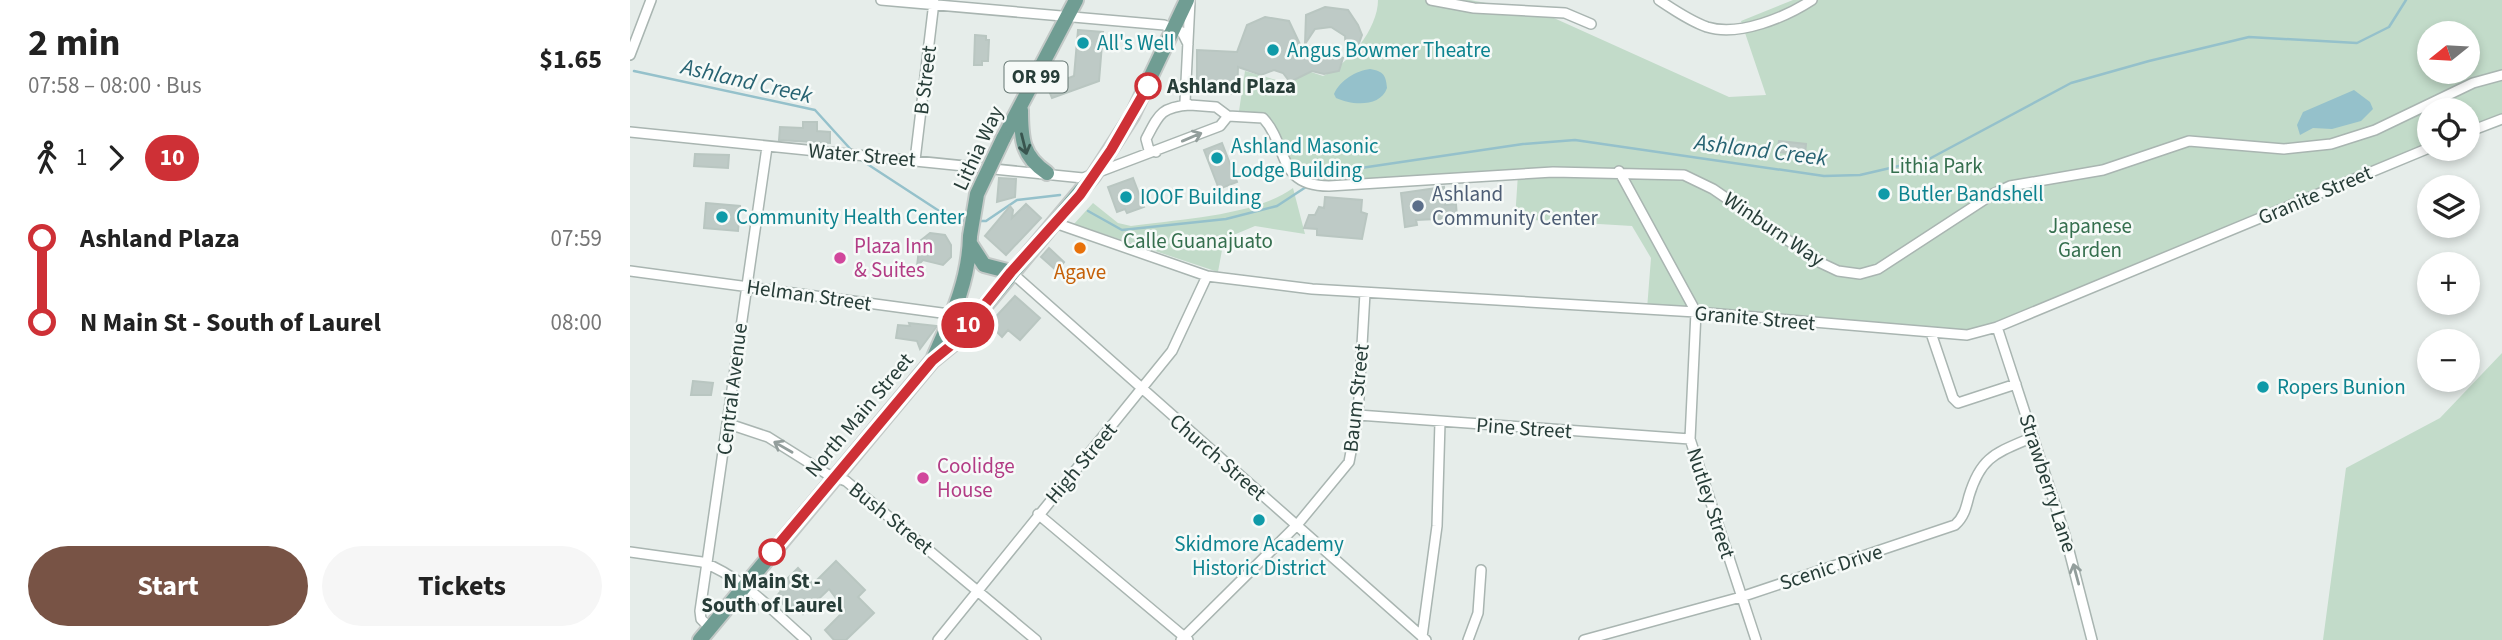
<!DOCTYPE html>
<html lang="en">
<head>
<meta charset="utf-8">
<style>
	:root { --surface:#fff; --page:#f6f6f6; --text:#222; --muted:#767676; --accent:#785345 }
	body { margin:0; font-family:"Source Sans 3",sans-serif; background:var(--page); color:var(--text); height:100vh; display:flex; flex-direction:column; font-size:26px; white-space:nowrap }
	* { box-sizing:border-box; margin:0 }
	p { font-size:23px; color:var(--muted) }
	.icon { flex:none; width:38px; height:38px; fill:none; stroke:currentColor; stroke-width:2; stroke-linecap:round; stroke-linejoin:round }
	.map { position:relative; flex:1; overflow:hidden }
	.drawer { display:flex; flex-direction:column; background:var(--surface); width:630px }
	.drawer>* { flex:none }
	.badge { padding:0 14px; border-radius:23px; font-size:24px; line-height:46px }
	.needle { width:46px; rotate:252deg }
	.controls { position:absolute; left:1787px; top:21px; display:grid; gap:14px }
	.controls a { display:grid; place-items:center; width:63px; height:63px; border-radius:50%; background:var(--surface); box-shadow:0 4px 10px #0003; font-size:35px }
	.map>.badge { position:absolute; translate:-50% -50%; box-shadow:0 0 0 4px #fff }
	.legs { display:flex; align-items:center; gap:10px; height:77px; padding:0 28px; font-size:23px }
	.legs p { margin-inline-start:auto }
	.headline { display:flex; align-items:center; justify-content:space-between; height:119px; padding:0 28px }
	h1 { font-size:38px; font-weight:700; line-height:52px }
	.cta { display:flex; gap:14px; margin-top:auto; padding:14px 28px }
	.cta a { flex:1; height:80px; border-radius:42px; background:var(--accent); color:#fff; font-size:28px; font-weight:700; line-height:80px; text-align:center }
	.cta a+a { background:var(--page); color:var(--text) }
	ul { padding:0 28px; list-style:none }
	li { display:flex; align-items:center; gap:24px; height:84px; font-size:26px }
	li i { display:grid; place-items:center; width:10px; height:100%; margin:0 9px; background:currentColor }
	li i::after { content:''; width:18px; height:18px; margin:-9px; border:5px solid; border-radius:50%; background:var(--surface) }
	li p { margin-inline-start:auto }
	li:first-child i { background:linear-gradient(#0000 50%,currentColor 0) }
	li:last-child i { background:linear-gradient(currentColor 50%,#0000 0) }
	main { display:flex; flex:1; min-height:0 }
	.map>svg:first-child { display:block }
</style>
</head>
<body>
<main>
<section class="drawer">
<div class="headline"><div><h1>2 min</h1><p>07:58 – 08:00 · Bus</p></div><b>$1.65</b></div>
<div class="legs"><svg class="icon" aria-label="walk" viewBox="0 0 24 24"><circle cx="13" cy="4" r="2"/><path d="M13 8l-2 6 4 7M11 14l-3 7M7 12l3-4h3l4 4"/></svg>1<svg class="icon" aria-label="forward" viewBox="0 0 24 24"><path d="M9 5l7 7-7 7"/></svg><b class="badge" style="background:#ce3036;color:#fff">10</b></div>
<ul>
<li><i style="color:#ce3036"></i><b>Ashland Plaza</b><p>07:59</p></li>
<li><i style="color:#ce3036"></i><b>N Main St - South of Laurel</b><p>08:00</p></li>
</ul>
<div class="cta"><a>Start</a><a>Tickets</a></div>
</section>
<div class="map">
<svg width="1872" height="640" viewBox="0 0 1872 640">
	<rect width="100%" height="100%" fill="#e6edea"/>
	<!-- green -->
	<path fill="#c2dbc9" fill-rule="evenodd" d="M 748,0 L 840,0 L 915,14 L 1099,97 L 1136,95 L 1111,21 L 1163,0 L 1872,0 L 1872,119 L 1838,132 L 1838,110 L 1799,110 L 1799,148 L 1346,334 L 1017,309 L 1021,258 L 1002,226 L 885,219 L 888,174 L 699,186 L 661,172 L 639,126 L 609,111 L 615,71 L 657,83 L 681,72 L 693,76 C 718,65 748,29 748,0 ZM 1799,33 L 1838,33 L 1838,72 L 1799,72 Z
		M 663,188 L 675,234 L 625,226 L 594,239 L 588,272 L 444,224 L 463,203 L 488,223 L 501,226 C 549,219 625,216 663,188 Z
		M 1872,353 L 1872,640 L 1693,640 L 1716,468 L 1810,418 Z"/>
	<!-- water -->
	<path fill="#95c1cb" d="M 740,69 C 754,71 756,76 757,88 C 750,108 721,105 706,98 L 704,94 C 710,80 726,71 740,69 Z
		M 1724,90 L 1740,102 L 1743,109 L 1731,121 L 1702,129 L 1683,128 L 1670,135 L 1667,125 L 1673,112 Z"/>
	<g fill="none" stroke-linecap="round" stroke-linejoin="round">
		<!-- stream -->
		<path stroke="#95c1cb" stroke-width="2.5" d="M 4,71 L 185,110 L 224,153
			M 228,158 L 323,220 L 339,221
			M 684,181 L 697,173 L 893,144 L 945,140 L 1194,176 L 1230,175 L 1299,159 L 1441,83 L 1519,61 L 1619,37 L 1727,43 L 1759,27 L 1776,0
			M 458,211 L 492,230 L 596,219 L 647,206 L 679,185
			M 349,221 L 356,221 L 387,200 L 430,195"/>
	</g>
	<!-- building -->
	<path fill="#becac6" stroke="#b9c6c1" stroke-width="2" d="M 695,7 L 718,10 L 728,25 L 732,35 L 729,43 L 716,52 L 715,36 L 701,27 L 685,29 L 675,44 L 676,15 Z
		M 635,17 L 659,21 L 675,55 L 675,45 L 713,58 L 709,71 L 694,74 L 682,71 L 660,82 L 653,73 L 644,70 L 631,75 L 608,67 L 607,94 L 567,92 L 567,50 L 607,52 L 617,25 Z
		M 448,30 L 473,32 L 469,81 L 422,98 L 417,86 L 444,76 Z
		M 345,35 L 356,36 L 356,40 L 359,40 L 358,61 L 352,61 L 352,65 L 344,65 Z
		M 173,122 L 187,122 L 187,131 L 200,132 L 200,143 L 149,140 L 150,127 L 173,128 Z
		M 1149,141 L 1176,144 L 1175,155 L 1147,152 Z
		M 592,143 L 607,182 L 589,189 L 574,150 Z
		M 65,154 L 99,155 L 98,168 L 64,166 Z
		M 369,178 L 386,179 L 385,197 L 367,202 Z
		M 503,178 L 514,207 L 497,213 L 495,209 L 487,212 L 478,187 Z
		M 814,187 L 815,205 L 826,204 L 827,218 L 786,220 L 787,225 L 775,227 L 771,193 Z
		M 695,197 L 732,200 L 731,212 L 737,214 L 732,239 L 687,235 L 687,229 L 674,228 L 679,215 L 685,215 L 689,207 L 694,208 Z
		M 76,203 L 110,206 L 108,231 L 74,228 Z
		M 396,204 L 411,218 L 376,255 L 355,236 L 380,206 L 383,210 L 382,218 Z
		M 300,233 L 315,235 L 321,245 L 321,257 L 313,265 L 293,260 L 287,266 L 290,241 Z
		M 419,248 L 434,262 L 427,271 L 411,257 Z
		M 385,296 L 410,318 L 390,340 L 378,330 L 372,337 L 359,324 Z
		M 279,323 L 307,326 L 290,349 L 287,341 L 266,338 L 268,325 L 280,326 Z
		M 63,381 L 83,383 L 81,395 L 61,395 Z
		M 206,561 L 235,590 L 228,597 L 244,613 L 216,640 L 204,640 L 195,630 L 215,610 L 199,589 L 173,614 L 163,604 L 158,609 L 146,597 L 151,591 L 148,588 L 168,568 L 183,584 Z"/>
	<g fill="none" stroke-linecap="round" stroke-linejoin="round">
		<!-- street casing -->
		<g stroke="#a9b5b1" stroke-width="12">
			<path id="street" d="M 251,0 L 534,25 L 552,32 L 558,44
				M 801,0 L 844,8 L 935,13 L 961,24
				M 1029,0 C 1044,10 1060,21 1077,27 C 1109,37 1156,17 1182,0
				M 560,1 L 555,102 L 560,105 L 586,107 L 598,116 L 633,118 C 659,146 646,186 699,186 L 923,172 L 1054,175 L 1083,189 L 1191,263 L 1208,271 L 1230,274 L 1248,269 L 1363,194 L 1380,186 L 1473,170 L 1559,141 L 1654,149 L 1701,144 L 1745,130 L 1843,83 L 1872,75
				M 0,55 L 21,0
				M 0,132 L 453,178 L 590,126 L 598,116
				M 1838,132 L 1872,119
				M 526,152 L 519,150 L 516,139 C 529,114 531,107 560,105
				M 285,160 L 304,2
				M 989,171 L 1066,312 L 1060,439 L 1126,640
				M 425,223 L 577,276 L 682,289 L 1066,312 L 1337,335 L 1367,327 L 1799,148
				M 0,271 L 319,314 L 340,310 L 354,303
				M 381,272 L 796,640
				M 1367,327 L 1435,535 L 1462,640
				M 1301,333 L 1323,398 L 1328,403 L 1386,384
				M 728,415 L 1060,439
				M 99,424 L 138,437 L 197,474 L 216,481 L 406,640
				M 408,514 L 558,640
				M 0,552 L 72,562 C 111,576 145,613 176,640
				M 80,628 L 71,619 L 70,611 L 137,147
				M 792,637 L 807,526 L 810,422
				M 308,640 L 542,351 L 577,276
				M 551,640 L 667,525 L 719,462 L 728,415 L 735,293
				M 838,640 L 848,613 L 851,570
				M 954,640 L 1111,597 L 1325,525 C 1334,517 1336,508 1339,496 C 1351,456 1366,453 1403,437"/>
		</g>
		<!-- primary casing -->
		<g stroke="#c3c9c7" stroke-width="18">
			<path id="primary" d="M 391,110 C 391,139 392,156 417,173
				M 373,139 L 446,0
				M 341,245 L 354,265 L 381,272
				M 304,357 C 322,316 339,281 340,236
				M 70,640 L 302,361 L 324,343 L 464,175 L 502,116 L 557,0"/>
		</g>
		<!-- street -->
		<use href="#street" stroke="#fff" stroke-width="9"/>
		<!-- primary -->
		<use href="#primary" stroke="#709d93" stroke-width="14"/>
		<!-- primary-bridge casing -->
		<g stroke="#c3c9c7" stroke-width="18" stroke-linecap="butt">
			<path id="primary-bridge" d="M 340,236 L 347,194 L 373,139"/>
		</g>
		<!-- primary-bridge -->
		<use href="#primary-bridge" stroke="#709d93" stroke-width="14"/>
	</g>
	<!-- one-way arrows -->
	<defs><path id="oneway-shaft" d="M-6 0H5M1.5-3L5.5 0L1.5 3" fill="none" stroke-width="1.6" stroke-linecap="round" stroke-linejoin="round" transform="scale(1.75)"/></defs>
	<g stroke="#939e9c">
		<use href="#oneway-shaft" transform="translate(562 137) rotate(-23)"/>
		<use href="#oneway-shaft" transform="translate(153 447) rotate(-150)"/>
		<use href="#oneway-shaft" transform="translate(1446 574) rotate(-105)"/>
	</g>
	<use stroke="#39554f" href="#oneway-shaft" transform="translate(394 144) rotate(76)"/>
	<g fill="none" stroke-linecap="round" stroke-linejoin="round">
		<!-- line-1 casing -->
		<g stroke="#fff" stroke-width="16">
			<path id="line-1" d="M 142,552 L 302,361 L 324,343 L 381,272 L 450,195 L 481,150 L 518,86"/>
		</g>
		<!-- line-1 -->
		<use href="#line-1" stroke="#ce3036" stroke-width="10"/>
	</g>
	<!-- markers -->
	<g fill="#0f9aa8" stroke="#f6faf8" stroke-width="2.5">
		<circle cx="453" cy="43" r="7"/>
		<circle cx="643" cy="50" r="7"/>
		<circle cx="587" cy="158" r="7"/>
		<circle cx="1254" cy="194" r="7"/>
		<circle cx="496" cy="197" r="7"/>
		<circle cx="92" cy="217" r="7"/>
		<circle cx="1633" cy="387" r="7"/>
		<circle cx="629" cy="520" r="7"/>
	</g>
	<g fill="#fff" stroke="#ce3036" stroke-width="3.5">
		<circle cx="518" cy="86" r="12"/>
		<circle cx="142" cy="552" r="12"/>
	</g>
	<circle fill="#5c6f8a" stroke="#f6faf8" stroke-width="2.5" cx="788" cy="206" r="7"/>
	<circle fill="#e8710a" stroke="#f6faf8" stroke-width="2.5" cx="450" cy="248" r="7"/>
	<g fill="#d1479c" stroke="#f6faf8" stroke-width="2.5">
		<circle cx="210" cy="258" r="7"/>
		<circle cx="293" cy="478" r="7"/>
	</g>
	<g text-anchor="middle" dominant-baseline="central" stroke-width="5" stroke-linejoin="round" paint-order="stroke">
		<!-- shield labels -->
		<rect fill="#f6faf8" stroke="#657672" stroke-width="2" x="374.5" y="61.5" width="63" height="31" rx="5"/>
		<g font-size="19" font-weight="bold" fill="#273d38">
			<text x="406" y="77">OR 99</text>
		</g>
		<!-- culture labels -->
		<g font-size="21" fill="#0d838f" stroke="#f6faf8" text-anchor="start">
			<text x="467" y="43">All's Well</text>
			<text x="657" y="50">Angus Bowmer Theatre</text>
			<text x="601" y="146">Ashland Masonic<tspan x="601" dy="24">Lodge Building</tspan></text>
			<text x="1268" y="194">Butler Bandshell</text>
			<text x="510" y="197">IOOF Building</text>
			<text x="106" y="217">Community Health Center</text>
			<text x="1647" y="387">Ropers Bunion</text>
			<text x="629" y="544" text-anchor="middle">Skidmore Academy<tspan x="629" dy="24">Historic District</tspan></text>
		</g>
		<!-- street labels -->
		<g font-size="21" fill="#273d38" stroke="#f6faf8">
			<text transform="translate(295 80) rotate(-83)">B Street</text>
			<text transform="translate(348 148) rotate(-65)">Lithia Way</text>
			<text transform="translate(232 155) rotate(5)">Water Street</text>
			<text transform="translate(1685 195) rotate(-23)">Granite Street</text>
			<text transform="translate(1144 229) rotate(34)">Winburn Way</text>
			<text transform="translate(179 295) rotate(8)">Helman Street</text>
			<text transform="translate(1125 318) rotate(5)">Granite Street</text>
			<text transform="translate(102 389) rotate(-83)">Central Avenue</text>
			<text transform="translate(726 398) rotate(-84)">Baum Street</text>
			<text transform="translate(229 415) rotate(-50)">North Main Street</text>
			<text transform="translate(894 428) rotate(4)">Pine Street</text>
			<text transform="translate(588 457) rotate(41)">Church Street</text>
			<text transform="translate(451 463) rotate(-50)">High Street</text>
			<text transform="translate(1418 483) rotate(72)">Strawberry Lane</text>
			<text transform="translate(1081 503) rotate(72)">Nutley Street</text>
			<text transform="translate(261 518) rotate(39)">Bush Street</text>
			<text transform="translate(1201 567) rotate(-18)">Scenic Drive</text>
		</g>
		<!-- stop labels -->
		<g font-size="21" font-weight="bold" fill="#273d38" stroke="#f6faf8" text-anchor="start">
			<text x="537" y="86">Ashland Plaza</text>
			<text x="142" y="581" text-anchor="middle">N Main St -<tspan x="142" dy="24">South of Laurel</tspan></text>
		</g>
		<!-- park labels -->
		<g font-size="21" fill="#356f4e" stroke="#f6faf8">
			<text x="1306" y="166">Lithia Park</text>
			<text x="1460" y="226">Japanese<tspan x="1460" dy="24">Garden</tspan></text>
			<text x="568" y="241">Calle Guanajuato</text>
		</g>
		<!-- service labels -->
		<g font-size="21" fill="#4e5e75" stroke="#f6faf8" text-anchor="start">
			<text x="802" y="194">Ashland<tspan x="802" dy="24">Community Center</tspan></text>
		</g>
		<!-- hotel labels -->
		<g font-size="21" fill="#b23c85" stroke="#f6faf8" text-anchor="start">
			<text x="224" y="246">Plaza Inn<tspan x="224" dy="24">&amp; Suites</tspan></text>
			<text x="307" y="466">Coolidge<tspan x="307" dy="24">House</tspan></text>
		</g>
		<!-- food labels -->
		<g font-size="21" fill="#c56008" stroke="#f6faf8">
			<text x="450" y="272">Agave</text>
		</g>
		<!-- water labels -->
		<g font-size="23" font-style="italic" fill="#276372" stroke="#f6faf8">
			<text transform="translate(117 81) rotate(13)">Ashland Creek</text>
			<text transform="translate(1131 150) rotate(7)">Ashland Creek</text>
		</g>
	</g>
</svg>
<div class="controls">
<a><svg class="needle" viewBox="-14 -14 28 28"><path d="M0-13l5 13h-10z" fill="#e53935"/><path d="M0 13l5-13h-10z" fill="#767676"/></svg></a>
<a><svg class="icon" aria-label="locate" viewBox="0 0 24 24"><circle cx="12" cy="12" r="6"/><path d="M12 2v4M12 18v4M2 12h4M18 12h4"/></svg></a>
<a><svg class="icon" aria-label="layers" viewBox="0 0 24 24"><path d="M12 4l9 5-9 5-9-5zM3 14l9 5 9-5"/></svg></a>
<a>+</a>
<a>−</a>
</div>
<b class="badge" style="left:338px;top:325px;background:#ce3036;color:#fff">10</b>
</div>
</main>
</body>
</html>
